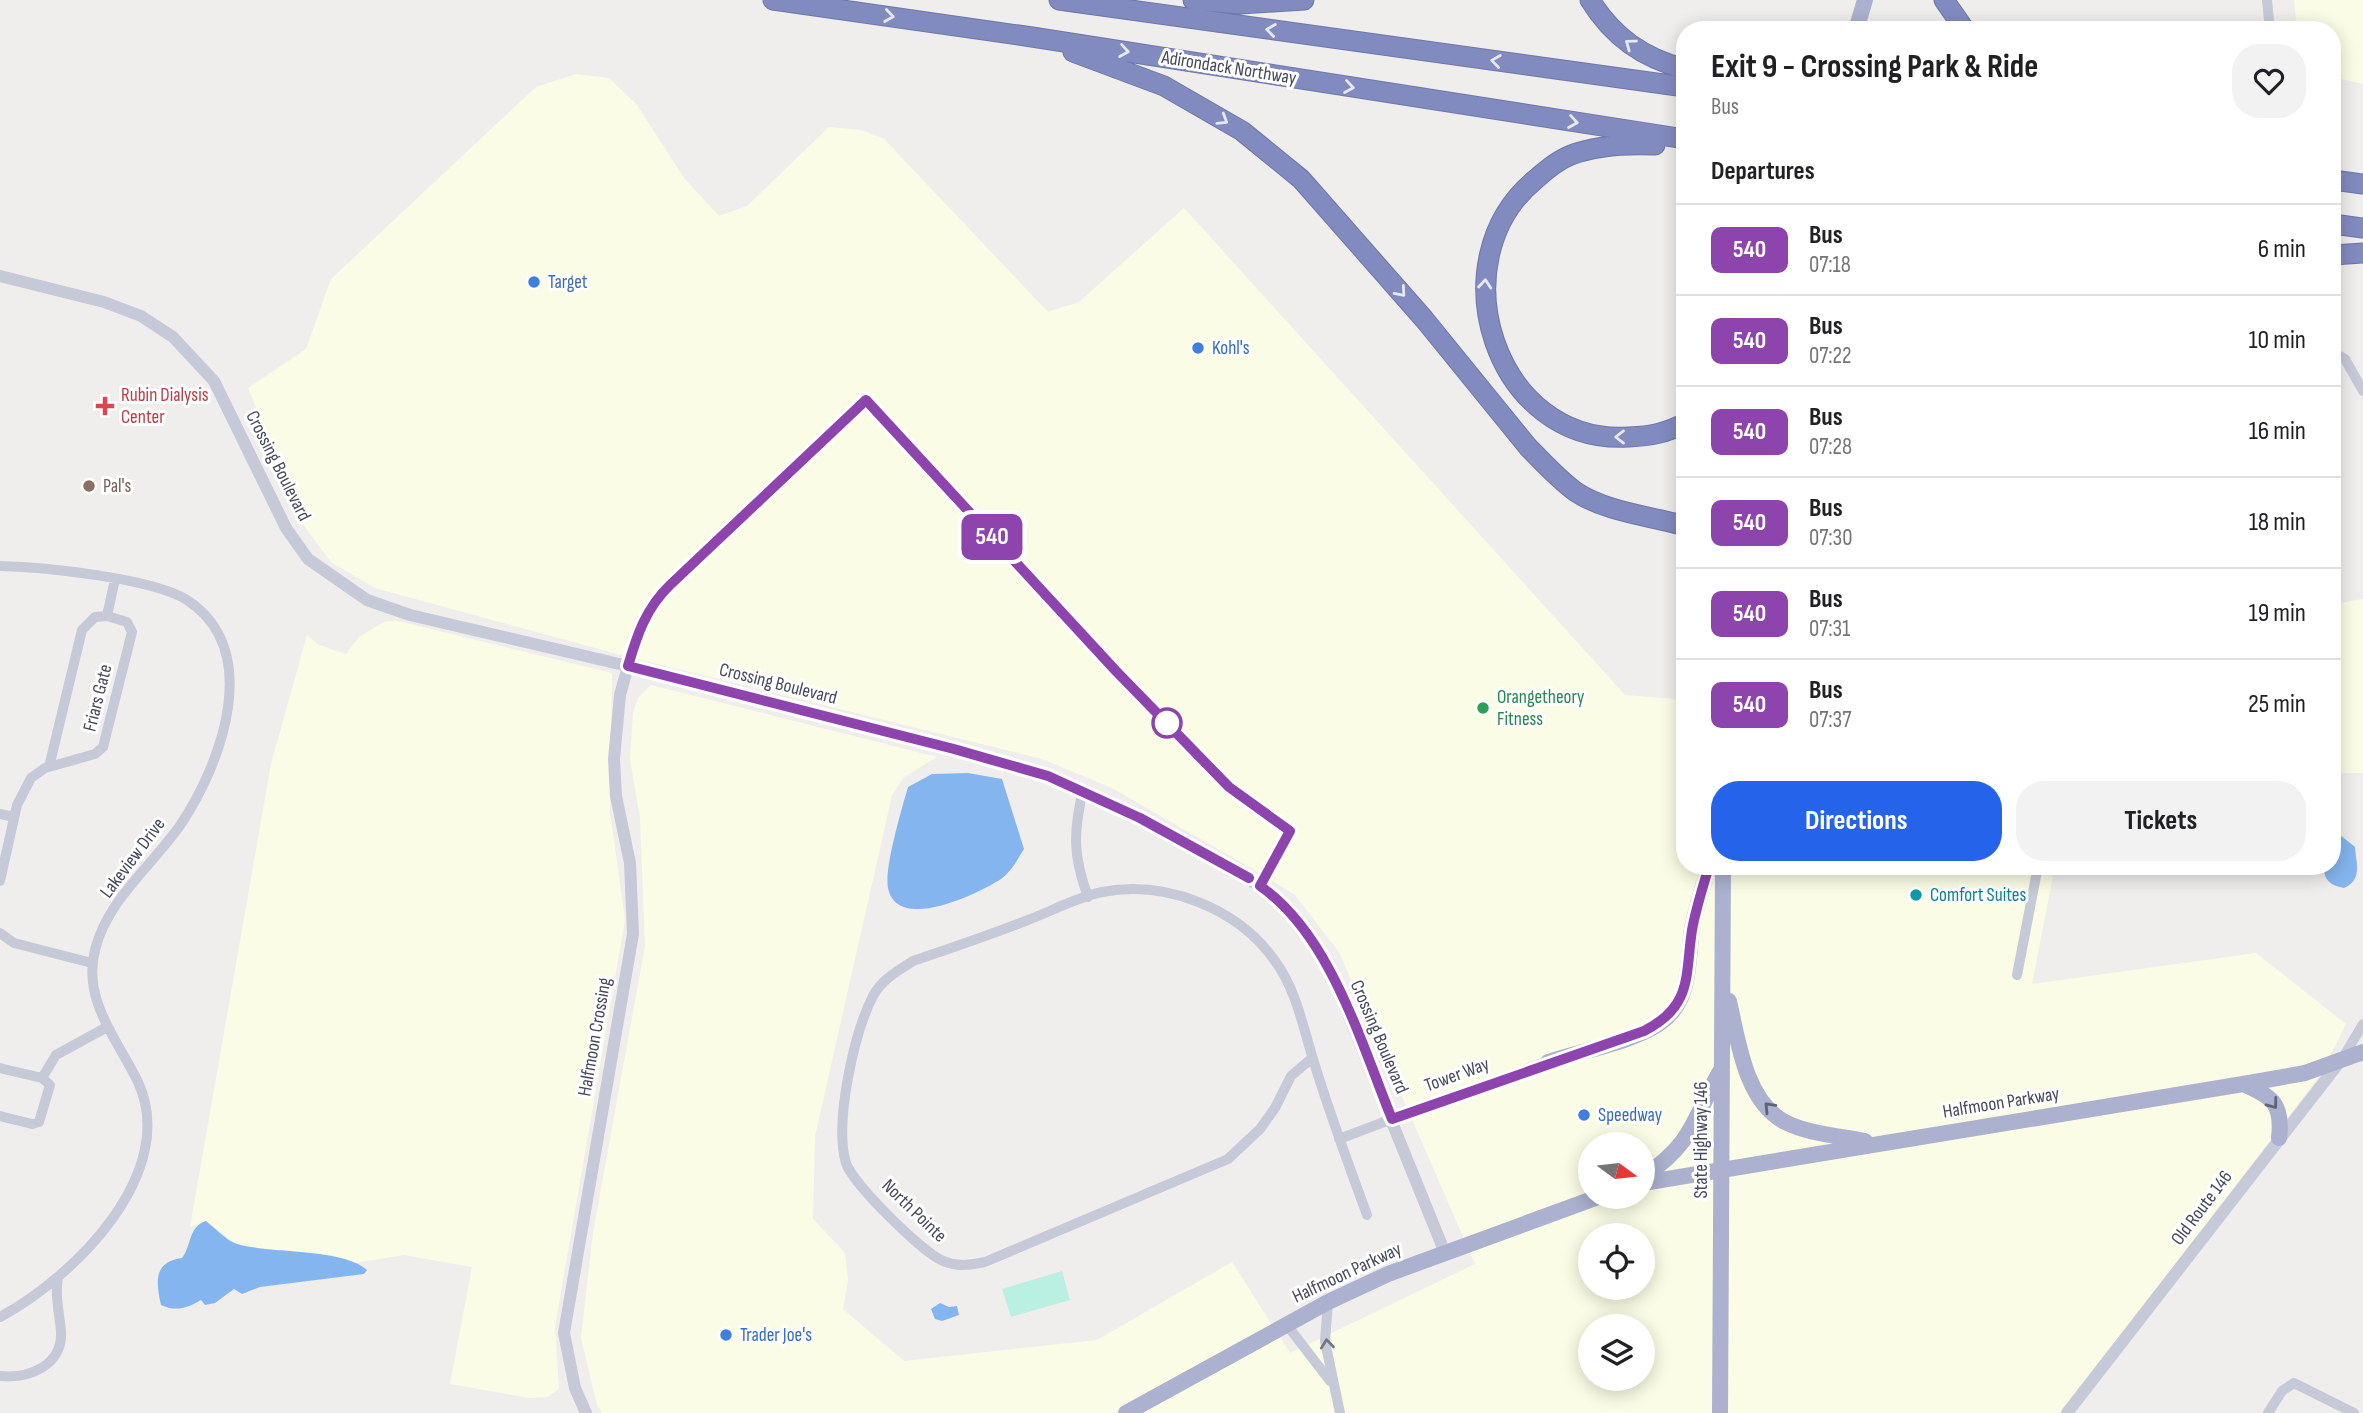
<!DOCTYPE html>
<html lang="en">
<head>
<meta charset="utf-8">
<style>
	:root { --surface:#fff; --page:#f2f2f2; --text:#202124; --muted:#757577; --line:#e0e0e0; --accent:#2563eb }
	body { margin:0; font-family:"Sofia Sans Condensed",sans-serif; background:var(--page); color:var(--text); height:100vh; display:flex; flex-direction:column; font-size:26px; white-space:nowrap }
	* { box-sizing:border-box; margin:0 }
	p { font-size:23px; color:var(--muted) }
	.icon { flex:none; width:38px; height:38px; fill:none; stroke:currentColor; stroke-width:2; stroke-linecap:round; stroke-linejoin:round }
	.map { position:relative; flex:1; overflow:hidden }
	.panel { position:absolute; left:1676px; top:21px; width:665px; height:854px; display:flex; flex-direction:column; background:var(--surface); border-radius:28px; box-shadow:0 4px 18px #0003 }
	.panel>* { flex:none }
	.badge { padding:0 14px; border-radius:10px; font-size:24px; line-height:46px }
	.needle { width:46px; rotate:105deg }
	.controls { position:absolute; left:1578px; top:1132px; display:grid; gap:14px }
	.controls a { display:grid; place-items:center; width:77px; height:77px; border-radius:50%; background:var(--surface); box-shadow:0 4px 18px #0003; font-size:35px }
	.map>.badge { position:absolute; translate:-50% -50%; box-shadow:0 0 0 4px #fff }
	h2 { padding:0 35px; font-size:26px; line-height:63px }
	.round { display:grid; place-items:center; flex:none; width:74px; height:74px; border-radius:28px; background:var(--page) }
	.headline { display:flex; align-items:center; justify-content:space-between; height:119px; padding:0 35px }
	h1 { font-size:33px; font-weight:700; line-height:52px }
	.primary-button { display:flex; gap:14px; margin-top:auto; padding:14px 35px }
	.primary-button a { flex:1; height:80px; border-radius:28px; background:var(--accent); color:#fff; font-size:28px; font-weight:700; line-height:80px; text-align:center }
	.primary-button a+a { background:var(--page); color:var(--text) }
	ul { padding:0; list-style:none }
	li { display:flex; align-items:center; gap:21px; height:91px; padding:0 35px; border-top:2px solid var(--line) }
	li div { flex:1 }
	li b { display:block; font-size:26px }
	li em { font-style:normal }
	li .badge { min-width:77px; font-weight:700; text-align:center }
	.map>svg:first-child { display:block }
</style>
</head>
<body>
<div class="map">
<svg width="2363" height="1413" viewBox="0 0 2363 1413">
	<rect width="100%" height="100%" fill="#f0eeed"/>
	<!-- commercial -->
	<path fill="#fbfce5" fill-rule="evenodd" d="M 2294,0 L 2363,0 L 2363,84 L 2333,77 L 2333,30 L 2297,30 Z
		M 576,74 L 609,78 L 637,105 L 684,178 L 719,216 L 747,206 L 829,127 L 862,130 L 884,139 L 1048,312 L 1079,302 L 1184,208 L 1625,695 L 1685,700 L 1685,866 L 2055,866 L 2032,984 L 2256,953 L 2346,1024 L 2321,1074 L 2061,1413 L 602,1413 L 597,1405 L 581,1338 L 593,1233 L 645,946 L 640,818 L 630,759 L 633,713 L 638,698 L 651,685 L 937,757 L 904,777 L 892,795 L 815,1136 L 813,1219 L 845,1253 L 848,1280 L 843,1309 L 904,1361 L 1097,1340 L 1232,1262 L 1290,1353 L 1475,1264 L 1339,952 L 1295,895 L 1265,876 L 1112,788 L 1042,759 L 621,655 L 375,588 L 331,562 L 304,526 L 248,388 L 306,349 L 331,279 L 536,87 ZM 1591,1144 L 1643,1144 L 1643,1197 L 1591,1197 ZM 1591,1236 L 1643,1236 L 1643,1288 L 1591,1288 ZM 1591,1326 L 1643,1326 L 1643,1379 L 1591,1379 Z
		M 2363,599 L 2363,773 L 2333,773 L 2333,604 Z
		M 386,621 L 398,621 L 612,673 L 610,812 L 625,920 L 555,1327 L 559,1389 L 547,1397 L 530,1398 L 450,1384 L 472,1267 L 404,1255 L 355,1263 L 316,1253 L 278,1252 L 235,1243 L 206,1221 L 190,1227 L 271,764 L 307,635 L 319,645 L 346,654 L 359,637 Z"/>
	<!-- green -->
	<path fill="#b9f0e1" d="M 1062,1271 L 1070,1300 L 1011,1317 L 1002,1289 Z"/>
	<!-- water -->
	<path fill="#84b5ef" d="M 968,773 L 1002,779 L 1024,849 C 1017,860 1012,871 1001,879 C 978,894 897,933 888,888 C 884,868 902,808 908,787 L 932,774 Z
		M 2333,833 L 2339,834 L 2355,847 C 2356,863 2363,880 2344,888 C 2331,886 2323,880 2324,866 L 2333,866 Z
		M 206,1221 C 215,1228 227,1241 237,1244 C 270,1254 343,1248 367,1270 L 364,1274 L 260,1287 L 242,1294 L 234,1289 L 215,1303 L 205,1305 L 201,1300 C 188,1308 175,1312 161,1305 C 156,1282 153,1262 182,1258 C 192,1245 188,1227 206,1221 Z
		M 940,1303 L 949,1307 L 957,1306 L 959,1315 L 942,1321 L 935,1319 L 931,1309 Z"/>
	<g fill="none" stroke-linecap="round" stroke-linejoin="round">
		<!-- motorway casing -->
		<g stroke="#6e76aa" stroke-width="21">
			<path id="motorway" d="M 773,0 L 1032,37 L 1685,139
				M 1059,0 L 1685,87
				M 1193,0 L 1240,4 L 1304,0
				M 1590,0 C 1613,37 1643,58 1685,69
				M 1944,0 L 1965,30
				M 1073,52 L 1164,86 L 1242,131 L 1301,179 L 1424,319 L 1528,447 C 1543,462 1558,479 1576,492 C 1606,512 1651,516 1685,526
				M 1655,145 C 1628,144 1597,145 1571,155 C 1558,160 1546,170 1536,179 C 1436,260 1495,446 1629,437 C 1650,436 1667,433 1685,423
				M 2333,180 L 2363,184
				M 2333,224 L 2363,228
				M 2333,255 L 2363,253"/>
		</g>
		<!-- minor -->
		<path stroke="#c6c9d8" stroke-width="10" d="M 2267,0 L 2270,30
			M 2333,352 L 2345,359 L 2363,391
			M 0,566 C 43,567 152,578 187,600 C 264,650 221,764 181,824 C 153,865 107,900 95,950 C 82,1001 118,1040 138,1082 C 180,1173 73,1278 0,1317
			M 49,767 L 82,630 L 95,617 L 107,616 L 115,579
			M 1083,790 C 1073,833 1073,856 1088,897
			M 0,814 L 14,817
			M 0,881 L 17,805 L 31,778 L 45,768 L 95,754 L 103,747 L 132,632 L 127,622 L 107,616
			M 0,933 L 14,943 L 92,963
			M 2017,975 L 2038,866
			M 1312,1058 L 1291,1076 L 1275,1108 L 1260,1129 L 1228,1159 L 985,1262 C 970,1265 958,1267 943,1261 C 923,1253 852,1183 846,1163 C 834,1123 854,1033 873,996 C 882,979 898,971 913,961 C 951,948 990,935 1028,920 C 1052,911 1077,897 1102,892 C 1166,880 1238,908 1275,961 C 1296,989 1303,1027 1313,1059 C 1329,1112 1348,1163 1367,1215
			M 2342,1059 L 2363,1024
			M 0,1068 L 42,1078 L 50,1085 L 39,1122 L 32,1124 L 0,1116
			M 42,1078 L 56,1055 L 107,1027
			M 1339,1139 L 1392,1119
			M 1328,1302 L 1325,1341 L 1340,1413
			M 1287,1325 L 1330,1381
			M 0,1376 C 28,1379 63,1366 61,1331 C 59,1311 55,1297 58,1277
			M 2268,1413 L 2282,1391 L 2294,1383 L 2354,1413"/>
		<!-- tertiary -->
		<path stroke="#c6c9d8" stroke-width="12" d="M 0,276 L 104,302 L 141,316 L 173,337 L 214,381 L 286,528 L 308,559 L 367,600 L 410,615 L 628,666 L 954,749 L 1048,776 L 1140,818 L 1260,886 C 1295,910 1317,947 1336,984 L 1445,1253
			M 1392,1119 L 1548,1062
			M 586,1413 L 575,1388 L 564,1333 L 633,934 L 630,863 L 616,796 L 614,759 L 620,695 L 628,666
			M 2067,1413 L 2342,1059"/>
		<!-- primary -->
		<path stroke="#abb1ce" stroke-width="16" d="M 1856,30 L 1865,0
			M 1729,1001 C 1738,1040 1745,1101 1785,1122 C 1808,1134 1840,1136 1865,1141
			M 1548,1062 C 1581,1051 1633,1042 1660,1023 C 1692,1001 1687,962 1692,929 C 1696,908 1703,887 1709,866
			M 2243,1084 C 2273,1097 2283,1104 2279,1138
			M 1643,1177 C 1696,1141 1692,1119 1722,1068
			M 1643,1183 L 2243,1084 L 2305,1073 L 2363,1052
			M 1126,1413 L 1328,1302 L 1388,1274 L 1598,1197
			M 1720,1413 L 1723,866"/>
		<!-- motorway -->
		<use href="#motorway" stroke="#828bbf" stroke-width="19"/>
	</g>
	<!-- one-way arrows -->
	<defs><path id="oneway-chevron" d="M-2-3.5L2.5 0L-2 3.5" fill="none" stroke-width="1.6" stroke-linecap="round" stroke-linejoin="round" transform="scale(1.75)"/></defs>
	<g stroke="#e6e8f2">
		<use href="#oneway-chevron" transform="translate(889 16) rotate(8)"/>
		<use href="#oneway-chevron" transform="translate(1271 30) rotate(-172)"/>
		<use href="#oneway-chevron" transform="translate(1630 44) rotate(-144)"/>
		<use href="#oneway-chevron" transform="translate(1124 51) rotate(9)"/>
		<use href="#oneway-chevron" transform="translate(1496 61) rotate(-172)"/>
		<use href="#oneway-chevron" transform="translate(1349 87) rotate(9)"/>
		<use href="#oneway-chevron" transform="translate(1223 120) rotate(32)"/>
		<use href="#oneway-chevron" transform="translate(1573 122) rotate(9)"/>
		<use href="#oneway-chevron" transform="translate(1485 284) rotate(-85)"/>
		<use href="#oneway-chevron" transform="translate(1401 292) rotate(49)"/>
		<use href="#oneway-chevron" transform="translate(1620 437) rotate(180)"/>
	</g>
	<g stroke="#5e6378">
		<use href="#oneway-chevron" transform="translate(2273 1104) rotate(53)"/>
		<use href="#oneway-chevron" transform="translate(1769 1107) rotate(-134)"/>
	</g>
	<use stroke="#727687" href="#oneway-chevron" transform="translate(1327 1344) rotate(-96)"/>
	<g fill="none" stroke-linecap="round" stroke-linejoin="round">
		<!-- line casing -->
		<g stroke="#fff" stroke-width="16">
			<path id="line" d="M 1249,878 L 1140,818 L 1048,776 L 954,749 L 628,666 C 637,635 646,608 670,585 L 866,400 L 1116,671 L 1229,787 L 1290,831 L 1260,886 C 1330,934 1361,1043 1392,1119 L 1644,1031 C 1693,1006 1685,976 1692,930 C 1696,908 1703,887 1709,866"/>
		</g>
		<!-- line -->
		<use href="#line" stroke="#8e44ad" stroke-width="10"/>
	</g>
	<!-- markers -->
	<g fill="#3f7fe0" stroke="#fff" stroke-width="2.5">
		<circle cx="534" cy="282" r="7"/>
		<circle cx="1198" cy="348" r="7"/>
		<circle cx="1584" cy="1115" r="7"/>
		<circle cx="726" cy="1335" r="7"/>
	</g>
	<path fill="#e0444e" stroke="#fff" stroke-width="2.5" d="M101.5 395.5h7v7h7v7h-7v7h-7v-7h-7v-7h7z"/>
	<circle fill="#8d6e63" stroke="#fff" stroke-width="2.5" cx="89" cy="486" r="7"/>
	<circle fill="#2e9e5b" stroke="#fff" stroke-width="2.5" cx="1483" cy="708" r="7"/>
	<circle fill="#fff" stroke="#8e44ad" stroke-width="3.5" cx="1167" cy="723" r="14"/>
	<circle fill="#0f9aa8" stroke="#fff" stroke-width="2.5" cx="1916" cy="895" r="7"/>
	<g text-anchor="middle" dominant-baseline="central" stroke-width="6" stroke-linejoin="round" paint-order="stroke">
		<!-- street labels -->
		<g font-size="19" fill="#45495b" stroke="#fff">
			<text transform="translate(1229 68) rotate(9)">Adirondack Northway</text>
			<text transform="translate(278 466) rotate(63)">Crossing Boulevard</text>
			<text transform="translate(778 684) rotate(14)">Crossing Boulevard</text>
			<text transform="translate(98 698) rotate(-76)">Friars Gate</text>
			<text transform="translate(133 858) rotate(-53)">Lakeview Drive</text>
			<text transform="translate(595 1037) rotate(-80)">Halfmoon Crossing</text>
			<text transform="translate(1379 1037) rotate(67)">Crossing Boulevard</text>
			<text transform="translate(1457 1075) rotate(-20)">Tower Way</text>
			<text transform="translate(2001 1103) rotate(-9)">Halfmoon Parkway</text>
			<text transform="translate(1701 1140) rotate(-90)">State Highway 146</text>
			<text transform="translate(2202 1208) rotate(-53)">Old Route 146</text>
			<text transform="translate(914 1211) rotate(44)">North Pointe</text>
			<text transform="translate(1347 1273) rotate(-25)">Halfmoon Parkway</text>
		</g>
		<!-- shop labels -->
		<g font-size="19" fill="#366cbe" stroke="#fff" text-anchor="start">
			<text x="548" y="282">Target</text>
			<text x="1212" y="348">Kohl's</text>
			<text x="1598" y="1115">Speedway</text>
			<text x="740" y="1335">Trader Joe's</text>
		</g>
		<!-- health labels -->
		<g font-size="19" fill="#be3a42" stroke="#fff" text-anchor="start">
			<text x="121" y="395">Rubin Dialysis<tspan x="121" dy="22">Center</tspan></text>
		</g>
		<!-- education labels -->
		<g font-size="19" fill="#785e54" stroke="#fff" text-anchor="start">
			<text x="103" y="486">Pal's</text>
		</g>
		<!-- leisure labels -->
		<g font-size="19" fill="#27864d" stroke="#fff" text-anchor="start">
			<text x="1497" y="697">Orangetheory<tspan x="1497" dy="22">Fitness</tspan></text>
		</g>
		<!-- culture labels -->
		<g font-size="19" fill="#0d838f" stroke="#fff" text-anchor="start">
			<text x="1930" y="895">Comfort Suites</text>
		</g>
	</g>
</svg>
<div class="controls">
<a><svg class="needle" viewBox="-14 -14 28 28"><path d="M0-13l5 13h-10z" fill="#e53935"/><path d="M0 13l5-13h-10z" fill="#757577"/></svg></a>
<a><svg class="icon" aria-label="locate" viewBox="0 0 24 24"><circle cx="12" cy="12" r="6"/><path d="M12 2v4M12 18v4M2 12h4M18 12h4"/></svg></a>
<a><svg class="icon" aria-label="layers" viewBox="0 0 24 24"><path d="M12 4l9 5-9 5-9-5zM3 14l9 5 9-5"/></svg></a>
</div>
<b class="badge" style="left:992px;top:537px;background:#8e44ad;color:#fff">540</b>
<section class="panel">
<div class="headline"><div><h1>Exit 9 - Crossing Park &amp; Ride</h1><p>Bus</p></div><a class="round"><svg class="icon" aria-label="heart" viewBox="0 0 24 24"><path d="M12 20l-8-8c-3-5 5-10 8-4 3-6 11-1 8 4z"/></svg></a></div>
<h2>Departures</h2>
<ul>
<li><span class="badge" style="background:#8e44ad;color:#fff">540</span><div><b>Bus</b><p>07:18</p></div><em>6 min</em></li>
<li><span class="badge" style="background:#8e44ad;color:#fff">540</span><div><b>Bus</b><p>07:22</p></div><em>10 min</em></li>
<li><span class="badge" style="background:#8e44ad;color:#fff">540</span><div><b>Bus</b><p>07:28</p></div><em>16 min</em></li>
<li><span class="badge" style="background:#8e44ad;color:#fff">540</span><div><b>Bus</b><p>07:30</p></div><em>18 min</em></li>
<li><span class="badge" style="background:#8e44ad;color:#fff">540</span><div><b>Bus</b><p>07:31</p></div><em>19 min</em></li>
<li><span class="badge" style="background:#8e44ad;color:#fff">540</span><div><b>Bus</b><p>07:37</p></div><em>25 min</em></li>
</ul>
<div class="primary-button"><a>Directions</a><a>Tickets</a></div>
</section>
</div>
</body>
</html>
